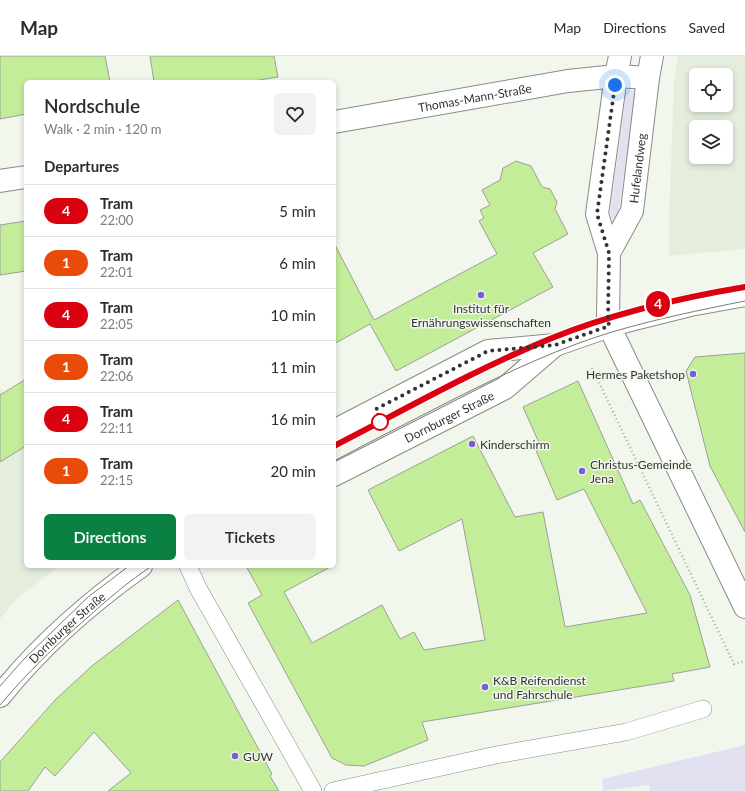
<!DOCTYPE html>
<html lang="en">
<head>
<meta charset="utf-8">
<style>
	:root { --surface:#fff; --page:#f2f2f3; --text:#2b2b33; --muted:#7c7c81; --line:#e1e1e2; --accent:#0b8043 }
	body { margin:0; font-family:Lato,sans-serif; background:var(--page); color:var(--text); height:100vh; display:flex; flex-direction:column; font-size:15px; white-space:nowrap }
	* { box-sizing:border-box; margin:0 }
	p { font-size:13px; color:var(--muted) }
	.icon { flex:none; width:22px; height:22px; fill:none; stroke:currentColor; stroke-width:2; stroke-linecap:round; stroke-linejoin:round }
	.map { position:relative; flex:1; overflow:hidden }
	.panel { position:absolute; left:24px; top:24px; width:312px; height:488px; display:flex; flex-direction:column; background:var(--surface); border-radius:6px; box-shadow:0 2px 6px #0003 }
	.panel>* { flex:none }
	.badge { padding:0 8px; border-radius:13px; font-size:14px; line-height:26px }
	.controls { position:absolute; left:689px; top:12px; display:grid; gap:8px }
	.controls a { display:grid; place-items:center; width:44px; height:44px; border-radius:6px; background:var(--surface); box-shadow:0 2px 6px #0003; font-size:20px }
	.you { position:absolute; width:20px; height:20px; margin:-10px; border:3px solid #fff; border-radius:50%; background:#1a73e8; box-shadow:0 0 0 6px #1a73e833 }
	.map>.badge { position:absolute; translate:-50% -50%; box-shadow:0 0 0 2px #fff }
	h2 { padding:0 20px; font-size:15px; line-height:36px }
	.round { display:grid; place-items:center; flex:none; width:42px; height:42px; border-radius:6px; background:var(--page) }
	.headline { display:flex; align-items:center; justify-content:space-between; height:68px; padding:0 20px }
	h1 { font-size:19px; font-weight:600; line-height:30px }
	.button { display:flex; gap:8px; margin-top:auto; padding:8px 20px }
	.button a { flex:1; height:46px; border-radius:6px; background:var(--accent); color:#fff; font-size:16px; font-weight:600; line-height:46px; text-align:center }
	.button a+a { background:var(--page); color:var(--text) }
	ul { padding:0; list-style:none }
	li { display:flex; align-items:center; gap:12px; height:52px; padding:0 20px; border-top:1px solid var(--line) }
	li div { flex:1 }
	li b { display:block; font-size:15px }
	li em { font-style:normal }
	li .badge { min-width:44px; font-weight:700; text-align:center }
	header { display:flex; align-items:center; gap:24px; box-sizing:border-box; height:56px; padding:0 20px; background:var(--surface); border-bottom:1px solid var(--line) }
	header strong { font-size:19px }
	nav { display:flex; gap:22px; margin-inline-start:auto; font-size:14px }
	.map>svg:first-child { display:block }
</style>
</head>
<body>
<header>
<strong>Map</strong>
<nav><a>Map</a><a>Directions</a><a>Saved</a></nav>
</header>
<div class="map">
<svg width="745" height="735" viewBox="0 0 745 735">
	<rect width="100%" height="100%" fill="#f2f7ed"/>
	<!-- built -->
	<path fill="#e5eedd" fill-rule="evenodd" d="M 678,0 L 745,0 L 745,193 L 669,200 L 669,163 L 674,26 ZM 696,19 L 726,19 L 726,49 L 696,49 ZM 696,71 L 726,71 L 726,101 L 696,101 Z
		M 0,331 L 26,373 L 26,510 L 59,510 L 13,546 L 0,563 Z"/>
	<!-- green -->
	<path fill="#e2e1f1" d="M 631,34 L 634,35 L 636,41 L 618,159 L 614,163 L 612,162 L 610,158 L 626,38 L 628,35 Z
		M 745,689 L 745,735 L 650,735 L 649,729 L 603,735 L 602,723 Z"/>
	<!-- building -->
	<path fill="#c4ed9a" stroke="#9ca097" d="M 0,0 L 105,0 L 110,26 L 26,26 L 26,58 L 0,63 Z
		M 150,0 L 274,0 L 278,21 L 247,26 L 154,26 Z
		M 516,105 L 531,110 L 542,131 L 550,133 L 557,146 L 555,153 L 568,178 L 533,197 L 553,231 L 396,315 L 370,268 L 334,288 L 334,187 L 374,264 L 497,198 L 479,165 L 484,162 L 480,154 L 490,149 L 482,134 L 500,124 L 503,112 Z
		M 26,165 L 26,215 L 0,219 L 0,169 Z
		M 745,297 L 745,476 L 710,410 L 686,315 L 695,301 Z
		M 26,323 L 26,390 L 0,406 L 0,339 Z
		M 578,325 L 633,448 L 640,444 L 690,539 L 710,611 L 672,618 L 674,625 L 422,666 L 428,684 L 364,710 L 346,709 L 332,702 L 248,547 L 262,539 L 246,510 L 332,510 L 284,536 L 312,587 L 382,549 L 400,583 L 414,576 L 424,594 L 485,584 L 462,463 L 399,495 L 368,434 L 473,380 L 515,461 L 543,456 L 565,571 L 647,557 L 584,433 L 557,444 L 535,392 L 540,389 L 523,351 Z
		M 178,544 L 272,718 L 270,720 L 279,735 L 108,735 L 131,717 L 94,676 L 55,720 L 45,711 L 28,735 L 0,735 L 0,706 L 56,643 L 93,609 Z"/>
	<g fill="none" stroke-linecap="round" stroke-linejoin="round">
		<!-- service casing -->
		<g stroke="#888d84" stroke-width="18">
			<path id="service" d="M 188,510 L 198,532 L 313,735
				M 333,735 L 496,699 L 626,676 L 703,653"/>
		</g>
		<!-- minor casing -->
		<g stroke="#888d84" stroke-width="24">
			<g id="minor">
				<path d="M 620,0 L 616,20 L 597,158 L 609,197 L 608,263 L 609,270 L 745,551"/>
				<path id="s1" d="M 334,66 L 568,25 L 616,20 L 648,22"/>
				<path d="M 0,125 L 26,121"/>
				<path id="s2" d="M 609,197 L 632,155 L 648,22 L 652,0"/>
			</g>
		</g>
		<!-- tertiary casing -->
		<g stroke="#888d84" stroke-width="24">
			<g id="tertiary">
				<path d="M 334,375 L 488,295 L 555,289 L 609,270 L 638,262 L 690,249 L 745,239"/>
				<path id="s3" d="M 334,419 L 505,332 L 555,289"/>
				<path id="s4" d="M 0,640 C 40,590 89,547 141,510"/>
			</g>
		</g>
		<!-- path -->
		<path stroke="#a9ada5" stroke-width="2.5" stroke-dasharray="1 3" stroke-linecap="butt" d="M 592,312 L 734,608 L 745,605"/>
		<!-- service -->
		<use href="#service" stroke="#fff" stroke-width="17"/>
		<!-- minor -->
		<use href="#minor" stroke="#fff" stroke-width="22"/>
		<!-- tertiary -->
		<use href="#tertiary" stroke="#fff" stroke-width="22"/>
		<!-- tram -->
		<path stroke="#797c77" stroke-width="1" d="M 334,390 C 406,353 476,312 552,282 C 614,257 679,242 745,231
			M 334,405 C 375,383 417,362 458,341 C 508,316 559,292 612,276 C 656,263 700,254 745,245
			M 0,630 L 24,603 L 88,541 L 129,510
			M 0,649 C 27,617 56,589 87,562 C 108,543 129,525 152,510"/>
	</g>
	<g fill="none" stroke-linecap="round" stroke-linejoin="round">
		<!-- line casing -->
		<g stroke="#fff" stroke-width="9">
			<path id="line" d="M 334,390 C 406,353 476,313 552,282 C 614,257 679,242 745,231"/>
		</g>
		<!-- line -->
		<use href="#line" stroke="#da020e" stroke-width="6"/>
		<!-- walk -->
		<path stroke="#323431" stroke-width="4" stroke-dasharray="0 7.2" d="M 380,366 L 376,353 L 488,295 L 555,289 L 609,270 L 608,263 L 609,197 L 597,158 L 615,29"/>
	</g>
	<!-- markers -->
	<g fill="#775dd8" stroke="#f2f7ed" stroke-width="1.5">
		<circle cx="481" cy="239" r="4"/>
		<circle cx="693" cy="318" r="4"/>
		<circle cx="472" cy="388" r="4"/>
		<circle cx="582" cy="415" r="4"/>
		<circle cx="485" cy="631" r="4"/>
		<circle cx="235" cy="700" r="4"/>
	</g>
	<circle fill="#fff" stroke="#da020e" stroke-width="2" cx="380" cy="366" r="8"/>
	<g text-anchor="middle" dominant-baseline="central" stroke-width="3" stroke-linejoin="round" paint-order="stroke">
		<!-- street labels -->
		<g font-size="12" fill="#323431" stroke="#f2f7ed">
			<text stroke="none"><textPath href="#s1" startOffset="143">Thomas-Mann-Straße</textPath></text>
			<text stroke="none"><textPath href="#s2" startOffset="91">Hufelandweg</textPath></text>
			<text stroke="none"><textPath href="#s3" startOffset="129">Dornburger Straße</textPath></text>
			<text stroke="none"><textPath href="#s4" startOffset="96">Dornburger Straße</textPath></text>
		</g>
		<!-- poi labels -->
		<g font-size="12" fill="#323431" stroke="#f2f7ed" text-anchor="start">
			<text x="481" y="252" text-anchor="middle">Institut für<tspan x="481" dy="14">Ernährungswissenschaften</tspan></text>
			<text x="685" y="318" text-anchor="end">Hermes Paketshop</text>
			<text x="480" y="388">Kinderschirm</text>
			<text x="590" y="408">Christus-Gemeinde<tspan x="590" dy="14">Jena</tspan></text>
			<text x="493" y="624">K&amp;B Reifendienst<tspan x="493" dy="14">und Fahrschule</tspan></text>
			<text x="243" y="700">GUW</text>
		</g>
	</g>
</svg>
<div class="controls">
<a><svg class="icon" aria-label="locate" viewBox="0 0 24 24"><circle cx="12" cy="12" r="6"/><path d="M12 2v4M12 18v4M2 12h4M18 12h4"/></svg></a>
<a><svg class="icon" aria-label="layers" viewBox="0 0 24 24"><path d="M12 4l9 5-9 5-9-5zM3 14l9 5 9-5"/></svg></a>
</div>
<div class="you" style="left:615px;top:29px"></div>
<b class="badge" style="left:658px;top:248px;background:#da020e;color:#fff">4</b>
<section class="panel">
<div class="headline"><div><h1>Nordschule</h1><p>Walk · 2 min · 120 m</p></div><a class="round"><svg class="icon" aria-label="heart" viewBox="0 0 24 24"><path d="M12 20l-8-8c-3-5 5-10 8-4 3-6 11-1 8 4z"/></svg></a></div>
<h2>Departures</h2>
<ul>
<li><span class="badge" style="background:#da020e;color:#fff">4</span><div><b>Tram</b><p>22:00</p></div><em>5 min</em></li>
<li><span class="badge" style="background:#e94c0a;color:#fff">1</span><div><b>Tram</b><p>22:01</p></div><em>6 min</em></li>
<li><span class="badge" style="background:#da020e;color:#fff">4</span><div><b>Tram</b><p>22:05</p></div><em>10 min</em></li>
<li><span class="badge" style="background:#e94c0a;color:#fff">1</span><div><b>Tram</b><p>22:06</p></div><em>11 min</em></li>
<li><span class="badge" style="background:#da020e;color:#fff">4</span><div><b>Tram</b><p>22:11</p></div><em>16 min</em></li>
<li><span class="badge" style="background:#e94c0a;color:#fff">1</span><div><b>Tram</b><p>22:15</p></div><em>20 min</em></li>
</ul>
<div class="button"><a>Directions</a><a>Tickets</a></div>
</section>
</div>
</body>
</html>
